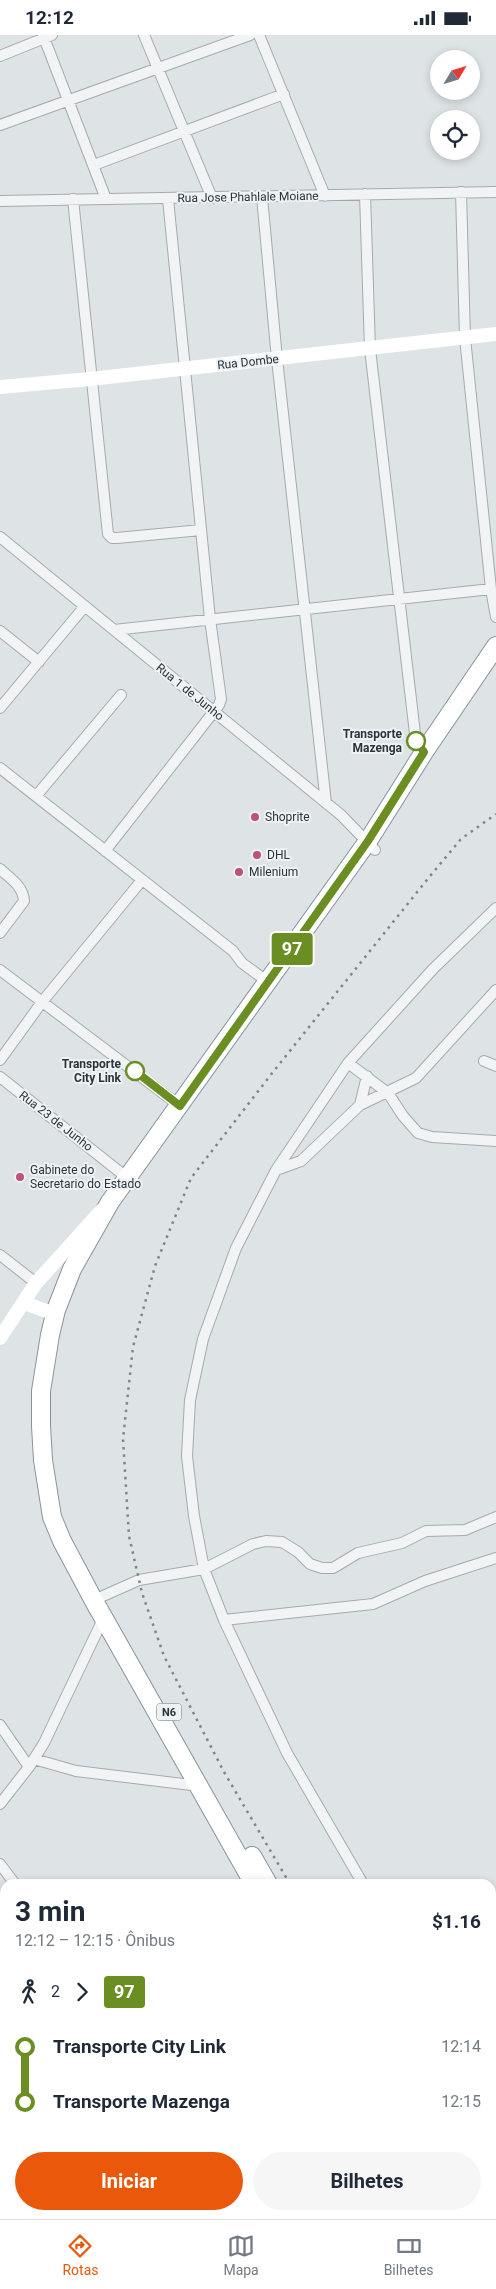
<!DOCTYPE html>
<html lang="pt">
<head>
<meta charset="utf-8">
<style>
	:root { --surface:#fff; --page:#f6f6f7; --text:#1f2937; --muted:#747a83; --line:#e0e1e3; --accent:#ea580c }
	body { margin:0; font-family:Roboto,sans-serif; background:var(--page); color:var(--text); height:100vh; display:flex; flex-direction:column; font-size:19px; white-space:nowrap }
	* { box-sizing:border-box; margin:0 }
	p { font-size:16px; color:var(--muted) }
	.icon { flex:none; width:28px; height:28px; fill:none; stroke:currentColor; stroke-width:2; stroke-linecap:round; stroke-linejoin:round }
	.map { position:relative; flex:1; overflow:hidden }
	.sheet { position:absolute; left:0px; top:1844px; width:496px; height:341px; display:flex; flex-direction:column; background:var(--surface); border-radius:15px 15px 0 0; box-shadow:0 2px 8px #0003 }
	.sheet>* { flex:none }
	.badge { padding:0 10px; border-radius:4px; font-size:18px; line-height:32px }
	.needle { width:32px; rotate:52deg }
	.controls { position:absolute; left:430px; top:15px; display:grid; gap:10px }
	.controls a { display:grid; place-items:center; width:50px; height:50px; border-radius:50%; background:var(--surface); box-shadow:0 2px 8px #0003; font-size:25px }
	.map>.badge { position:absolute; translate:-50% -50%; box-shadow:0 0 0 2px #fff }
	.legs { display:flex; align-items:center; gap:8px; height:55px; padding:0 15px; font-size:16px }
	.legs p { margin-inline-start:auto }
	.headline { display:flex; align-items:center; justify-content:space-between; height:85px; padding:0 15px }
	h1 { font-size:28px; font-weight:700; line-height:38px }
	.cta { display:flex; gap:10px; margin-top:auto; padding:10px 15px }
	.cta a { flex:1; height:58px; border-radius:30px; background:var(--accent); color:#fff; font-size:20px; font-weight:700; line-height:58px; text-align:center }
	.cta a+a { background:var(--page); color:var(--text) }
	ul { padding:0 15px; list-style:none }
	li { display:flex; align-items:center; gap:18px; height:55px; font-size:19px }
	li i { display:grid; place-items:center; width:8px; height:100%; margin:0 6px; background:currentColor }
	li i::after { content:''; width:12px; height:12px; margin:-6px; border:4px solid; border-radius:50%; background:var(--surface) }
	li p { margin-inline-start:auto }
	li:first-child i { background:linear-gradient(#0000 50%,currentColor 0) }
	li:last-child i { background:linear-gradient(currentColor 50%,#0000 0) }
	.status { display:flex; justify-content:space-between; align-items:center; height:35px; padding:0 25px; background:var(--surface); direction:ltr }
	.status svg { height:14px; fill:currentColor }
	.menu { display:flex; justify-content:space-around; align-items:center; height:70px; border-top:1px solid var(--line); background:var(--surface); font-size:14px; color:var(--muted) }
	.menu a { display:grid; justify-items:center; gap:2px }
	.menu .on { color:var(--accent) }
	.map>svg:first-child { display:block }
</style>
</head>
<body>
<div class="status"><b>12:12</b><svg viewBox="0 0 49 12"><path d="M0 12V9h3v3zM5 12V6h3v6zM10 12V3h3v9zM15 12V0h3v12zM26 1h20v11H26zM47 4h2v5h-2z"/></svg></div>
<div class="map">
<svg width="496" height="2184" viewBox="0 0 496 2184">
	<rect width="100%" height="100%" fill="#dee3e6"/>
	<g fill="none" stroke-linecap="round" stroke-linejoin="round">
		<!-- street casing -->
		<g stroke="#a4abaf" stroke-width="12">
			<path id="street" d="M 43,0 L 106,164
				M 144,0 L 212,163
				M 259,0 L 325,161
				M 0,21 L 52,0
				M 0,90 L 250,0
				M 94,130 L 284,59
				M 461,157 L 465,303 L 491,554 L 496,582
				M 365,159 L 370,314 L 416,707 L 424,717
				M 262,162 L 277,324 L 326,768
				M 73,164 L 108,499 L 112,503 L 117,503 L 201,495
				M 0,166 L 496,157
				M 0,502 L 341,780 L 375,815
				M 114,595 L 491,554
				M 0,596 L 39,627
				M 0,673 L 85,571
				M 0,733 L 233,916 L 242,928 L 268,947
				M 36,761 L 121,660
				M 105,816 L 219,670 L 221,664 L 210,584 L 168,164
				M 0,834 C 11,844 23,851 24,866 L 0,898
				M 0,935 L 180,1071
				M 0,1025 L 42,967 L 142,845
				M 484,1026 L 496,1031
				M 348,1028 L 388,1058 L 403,1081 L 418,1098 L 432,1102 L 496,1106
				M 0,1042 L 135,1149
				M 360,1070 L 367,1041
				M 276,1135 L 301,1126 L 360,1070 L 416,1043 L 496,955
				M 0,1220 L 36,1248
				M 103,1561 L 139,1545 L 204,1534 L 253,1509 L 266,1506 L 282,1507 L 298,1517 L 310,1529 L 322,1533 L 333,1533 L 358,1518 L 402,1508 L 426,1496 L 465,1495 L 496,1482
				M 224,1585 L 373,1569 L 425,1546 L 496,1523
				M 0,1690 L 29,1732
				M 34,1724 L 76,1736 L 200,1751
				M 0,1769 L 29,1732 L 44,1708 L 104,1582
				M 0,1829 L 15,1849
				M 363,1849 L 287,1718 L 224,1585 L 204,1534 L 194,1481 L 187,1421 L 190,1365 L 203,1304 L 236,1213 L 276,1135 L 348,1028 L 433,934 L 496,873
				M 491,1929 L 496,1927
				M 491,2032 L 496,2029
				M 0,2041 L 5,2046
				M 491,2084 L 496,2090
				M 0,2180 L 5,2175
				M 205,2180 L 208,2184
				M 416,2184 L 420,2180"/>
		</g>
		<!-- highway casing -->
		<g stroke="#88939b" stroke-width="20">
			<path id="highway" d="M 252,1821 L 268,1849
				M 254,1849 L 94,1566 L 62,1506 L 52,1482 L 43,1425 L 41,1391 L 41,1356 L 50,1300 L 56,1275 L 72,1234 L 110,1167 L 368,806 L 424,717 L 496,611
				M 443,2180 L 445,2184"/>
		</g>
		<!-- street -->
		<use href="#street" stroke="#f1f3f5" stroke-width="10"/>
		<!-- secondary -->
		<path stroke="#fff" stroke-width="14" d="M 0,352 L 90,344 L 496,299
			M 24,1268 L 55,1279
			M 0,1303 L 36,1248 L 102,1175"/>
		<!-- highway -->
		<use href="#highway" stroke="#fff" stroke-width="18"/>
		<!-- rail -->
		<path stroke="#7a868e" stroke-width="2.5" stroke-dasharray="2.5 5" stroke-linecap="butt" d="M 290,1849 L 224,1737 L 164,1621 L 142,1558 L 129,1501 L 123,1404 L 133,1312 L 155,1231 L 191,1143 L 273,1037 L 426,846 L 461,804 L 496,779
			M 485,2180 L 488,2184"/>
	</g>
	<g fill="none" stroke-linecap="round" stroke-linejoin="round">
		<!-- line-1 casing -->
		<g stroke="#fff" stroke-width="11">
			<path id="line-1" d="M 135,1036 L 180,1071 L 368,806 L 424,717 L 416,706"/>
		</g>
		<!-- line-1 -->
		<use href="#line-1" stroke="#6b8e23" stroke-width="8"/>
	</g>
	<!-- markers -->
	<g fill="#fff" stroke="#6b8e23" stroke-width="2.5">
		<circle cx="416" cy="706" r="9"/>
		<circle cx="135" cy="1036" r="9"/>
	</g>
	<g fill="#bd5179" stroke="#eef2f4" stroke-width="2">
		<circle cx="255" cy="782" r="5"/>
		<circle cx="257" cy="820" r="5"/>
		<circle cx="239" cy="837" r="5"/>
		<circle cx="20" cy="1142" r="5"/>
	</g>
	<g text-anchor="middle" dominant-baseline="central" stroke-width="4" stroke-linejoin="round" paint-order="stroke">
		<!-- shield labels -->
		<rect fill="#eef2f4" stroke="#646d72" stroke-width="1" x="156.5" y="1668.5" width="25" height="17" rx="4"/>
		<g font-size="11" font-weight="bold" fill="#29343b">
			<text x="169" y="1677">N6</text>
		</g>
		<!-- street labels -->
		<g font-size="12" fill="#29343b" stroke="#eef2f4">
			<text transform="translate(248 162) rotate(-1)">Rua Jose Phahlale Moiane</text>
			<text transform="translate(248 327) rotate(-6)">Rua Dombe</text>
			<text transform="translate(190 657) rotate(39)">Rua 1 de Junho</text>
			<text transform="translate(56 1086) rotate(38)">Rua 23 de Junho</text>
		</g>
		<!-- stop labels -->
		<g font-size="12" font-weight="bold" fill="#29343b" stroke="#eef2f4" text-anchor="end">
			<text x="402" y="699">Transporte<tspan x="402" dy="14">Mazenga</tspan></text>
			<text x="121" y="1029">Transporte<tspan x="121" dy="14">City Link</tspan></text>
		</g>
		<!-- poi labels -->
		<g font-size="12" fill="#29343b" stroke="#eef2f4" text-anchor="start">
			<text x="265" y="782">Shoprite</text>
			<text x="267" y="820">DHL</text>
			<text x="249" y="837">Milenium</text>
			<text x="30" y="1135">Gabinete do<tspan x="30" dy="14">Secretario do Estado</tspan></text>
		</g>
	</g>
</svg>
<div class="controls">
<a><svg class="needle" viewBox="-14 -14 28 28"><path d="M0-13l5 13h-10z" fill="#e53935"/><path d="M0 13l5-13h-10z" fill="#747a83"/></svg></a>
<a><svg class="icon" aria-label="locate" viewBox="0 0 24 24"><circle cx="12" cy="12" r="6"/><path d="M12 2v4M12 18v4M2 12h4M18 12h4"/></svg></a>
</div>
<b class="badge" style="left:292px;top:914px;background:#6b8e23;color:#fff">97</b>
<section class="sheet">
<div class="headline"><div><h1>3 min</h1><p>12:12 – 12:15 · Ônibus</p></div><b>$1.16</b></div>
<div class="legs"><svg class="icon" aria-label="walk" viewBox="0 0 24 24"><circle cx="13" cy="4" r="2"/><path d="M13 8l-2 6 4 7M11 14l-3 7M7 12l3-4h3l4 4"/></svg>2<svg class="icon" aria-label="forward" viewBox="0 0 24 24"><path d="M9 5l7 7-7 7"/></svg><b class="badge" style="background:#6b8e23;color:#fff">97</b></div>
<ul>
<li><i style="color:#6b8e23"></i><b>Transporte City Link</b><p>12:14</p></li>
<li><i style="color:#6b8e23"></i><b>Transporte Mazenga</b><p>12:15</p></li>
</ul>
<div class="cta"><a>Iniciar</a><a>Bilhetes</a></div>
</section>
</div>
<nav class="menu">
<a class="on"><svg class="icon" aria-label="directions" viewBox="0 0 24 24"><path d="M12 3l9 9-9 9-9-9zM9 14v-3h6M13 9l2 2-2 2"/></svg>Rotas</a>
<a><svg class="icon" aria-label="map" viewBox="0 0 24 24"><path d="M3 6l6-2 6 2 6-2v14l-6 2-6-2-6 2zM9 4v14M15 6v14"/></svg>Mapa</a>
<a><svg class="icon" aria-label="tickets" viewBox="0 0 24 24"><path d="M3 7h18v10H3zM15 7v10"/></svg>Bilhetes</a>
</nav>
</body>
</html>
